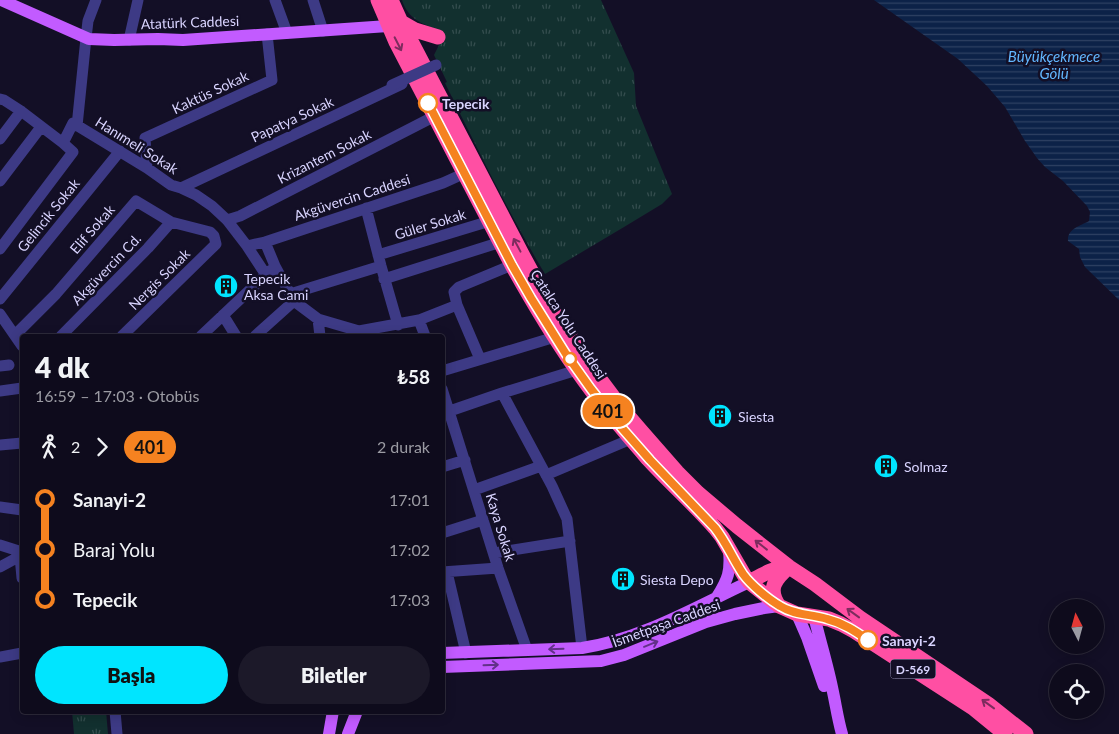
<!DOCTYPE html>
<html lang="tr">
<head>
<meta charset="utf-8">
<style>
	:root { --surface:#0e0b1c; --page:#1c1929; --text:#f1f3f6; --muted:#9b9ba3; --line:#2e2b3b; --accent:#00e5ff }
	body { margin:0; font-family:Lato,sans-serif; background:var(--page); color:var(--text); height:100vh; display:flex; flex-direction:column; font-size:19px; white-space:nowrap }
	* { box-sizing:border-box; margin:0 }
	p { font-size:16px; color:var(--muted) }
	.icon { flex:none; width:28px; height:28px; fill:none; stroke:currentColor; stroke-width:2; stroke-linecap:round; stroke-linejoin:round }
	.map { position:relative; flex:1; overflow:hidden }
	.side { position:absolute; left:20px; top:334px; width:425px; height:380px; display:flex; flex-direction:column; background:var(--surface); border-radius:5px; box-shadow:0 2px 12px #0003,0 0 0 1px var(--line) }
	.side>* { flex:none }
	.badge { padding:0 10px; border-radius:16px; font-size:18px; line-height:32px }
	.needle { width:32px; rotate:354deg }
	.fabs { position:absolute; left:1049px; top:599px; display:grid; gap:10px }
	.fabs a { display:grid; place-items:center; width:55px; height:55px; border-radius:50%; background:var(--surface); box-shadow:0 2px 12px #0003,0 0 0 1px var(--line); font-size:25px }
	.map>.badge { position:absolute; translate:-50% -50%; box-shadow:0 0 0 2px #fff }
	.legs { display:flex; align-items:center; gap:8px; height:55px; padding:0 15px; font-size:16px }
	.legs p { margin-inline-start:auto }
	.headline { display:flex; align-items:center; justify-content:space-between; height:85px; padding:0 15px }
	h1 { font-size:28px; font-weight:800; line-height:38px }
	.primary-button { display:flex; gap:10px; margin-top:auto; padding:10px 15px }
	.primary-button a { flex:1; height:58px; border-radius:30px; background:var(--accent); color:#111; font-size:20px; font-weight:800; line-height:58px; text-align:center }
	.primary-button a+a { background:var(--page); color:var(--text) }
	ul { padding:0 15px; list-style:none }
	li { display:flex; align-items:center; gap:18px; height:50px; font-size:19px }
	li i { display:grid; place-items:center; width:8px; height:100%; margin:0 6px; background:currentColor }
	li i::after { content:''; width:12px; height:12px; margin:-6px; border:4px solid; border-radius:50%; background:var(--surface) }
	li p { margin-inline-start:auto }
	li:first-child i { background:linear-gradient(#0000 50%,currentColor 0) }
	li:last-child i { background:linear-gradient(currentColor 50%,#0000 0) }
	.map>svg:first-child { display:block }
</style>
</head>
<body>
<div class="map">
<svg width="1119" height="734" viewBox="0 0 1119 734">
	<defs>
		<pattern id="park-tufts" width="24" height="20" patternUnits="userSpaceOnUse" patternTransform="scale(1.25)"><rect width="24" height="20" fill="#12302f"/><path d="M3 7l-1-3M5 7V3M7 7l1-3M15 17l-1-3M17 17v-4M19 17l1-3" fill="none" stroke="#344d4e"/></pattern>
		<pattern id="water-rules" width="6" height="5" patternUnits="userSpaceOnUse" patternTransform="scale(1.25)"><rect width="6" height="5" fill="#0c2248"/><path d="M0 2.5h6" fill="none" stroke="#2f4163"/></pattern>
	</defs>
	<rect width="100%" height="100%" fill="#130f26"/>
	<!-- park -->
	<path fill="url(#park-tufts)" d="M 402,0 L 601,0 L 634,73 L 636,106 L 672,194 L 662,204 L 624,227 L 545,274 C 508,212 477,148 445,83 L 447,82 L 434,55 L 440,43 L 440,30 C 422,24 408,19 402,0 Z
		M 72,711 L 106,711 L 108,734 L 74,734 Z"/>
	<!-- water -->
	<path fill="url(#water-rules)" d="M 874,0 L 1119,0 L 1119,300 L 1085,267 L 1080,257 L 1079,249 L 1068,241 C 1067,229 1080,226 1089,221 L 1090,212 L 1087,206 L 1063,181 L 1045,167 L 1037,158 L 1025,141 L 1005,107 L 987,86 L 958,59 Z"/>
	<g fill="none" stroke-linecap="round" stroke-linejoin="round">
		<!-- minor -->
		<path stroke="#3d3a85" stroke-width="11" d="M 275,0 L 287,33
			M 313,0 L 323,31
			M 129,40 L 138,0
			M 0,99 L 4,100 L 21,111 L 63,143
			M 77,126 L 86,38 L 88,21 L 96,0
			M 0,139 L 21,111
			M 147,168 L 145,138 L 272,80 L 267,34
			M 0,181 L 41,127
			M 181,188 L 402,84
			M 366,208 L 381,266 L 398,325
			M 227,220 L 240,216 L 435,116
			M 265,242 L 275,266 L 294,301 L 318,319 L 359,331 L 419,320 L 457,305 L 454,292 L 459,287 L 512,265
			M 247,246 L 265,242 L 443,183 L 465,173
			M 0,249 L 73,152 L 63,143 L 73,123 L 147,168 L 171,185 L 181,188 L 196,195 L 212,206 L 227,220 L 247,246 L 266,275
			M 378,255 L 490,221
			M 384,279 L 501,242
			M 290,294 L 381,266
			M 0,299 L 120,151
			M 457,305 L 480,359
			M 0,314 L 22,346
			M 223,315 L 236,336
			M 318,319 L 320,336
			M 419,320 L 425,336
			M 15,335 L 56,294 L 136,201 L 171,222 L 210,232 L 214,236 L 216,244 L 122,336
			M 61,336 L 148,248 L 171,222
			M 201,336 L 271,270
			M 255,336 L 294,301
			M 0,366 L 9,365
			M 442,371 L 555,337
			M 442,389 L 498,568 L 527,650
			M 0,391 L 22,388
			M 502,393 L 552,486 L 567,519 L 582,648
			M 444,413 L 502,393 L 577,370
			M 0,445 L 22,443
			M 442,467 L 465,460
			M 546,475 L 631,439
			M 474,490 L 541,466
			M 0,507 L 22,510
			M 442,533 L 483,520
			M 0,545 L 22,552
			M 494,553 L 570,541
			M 20,556 L 22,578
			M 0,567 L 22,555
			M 442,572 L 498,568
			M 447,572 L 466,653
			M 0,657 L 22,653
			M 115,711 L 117,734"/>
		<!-- major -->
		<path stroke="#c25bff" stroke-width="12" d="M 1,0 L 89,39 L 114,40 L 158,39 L 183,40 L 388,26
			M 717,597 C 728,579 731,572 729,550
			M 797,614 L 807,637 L 824,686
			M 814,616 C 820,641 828,666 833,692 C 836,706 838,720 842,734
			M 442,653 L 582,648 C 642,639 695,607 749,582
			M 442,667 L 601,661 L 624,655 L 706,622 L 735,614 L 764,608 L 779,606
			M 329,734 L 333,711
			M 348,734 L 357,711"/>
		<!-- highway -->
		<path stroke="#ff4fa3" stroke-width="15" d="M 378,0 L 396,42 L 512,265 C 532,301 553,336 576,369 C 598,401 623,430 648,459 C 670,483 694,504 715,528 L 722,537 L 744,575 L 749,582 L 779,606 L 797,614 L 829,619 L 841,624 L 854,631 L 973,708 L 1005,734
			M 391,0 L 401,22 L 523,256 L 553,311 L 593,370 L 623,410 L 641,431 L 677,472 L 698,493 L 737,526 L 789,567 L 815,584 L 860,618 L 988,704 L 1026,734
			M 400,22 L 401,22 L 415,30 L 438,37
			M 749,582 C 762,575 773,568 787,567
			M 779,606 C 767,589 775,579 789,567"/>
		<!-- minor-bridge -->
		<path stroke="#3d3a85" stroke-width="11" d="M 392,85 L 436,65"/>
	</g>
	<!-- one-way arrows -->
	<defs><path id="oneway-shaft" d="M-6 0H5M1.5-3L5.5 0L1.5 3" fill="none" stroke-width="1.6" stroke-linecap="round" stroke-linejoin="round" transform="scale(1.25)"/></defs>
	<g stroke="#7d2c5e">
		<use href="#oneway-shaft" transform="translate(398 44) rotate(63)"/>
		<use href="#oneway-shaft" transform="translate(517 245) rotate(-118)"/>
		<use href="#oneway-shaft" transform="translate(761 545) rotate(-142)"/>
		<use href="#oneway-shaft" transform="translate(853 613) rotate(-144)"/>
		<use href="#oneway-shaft" transform="translate(988 704) rotate(-144)"/>
	</g>
	<g stroke="#623188">
		<use href="#oneway-shaft" transform="translate(651 644) rotate(-22)"/>
		<use href="#oneway-shaft" transform="translate(556 649) rotate(178)"/>
		<use href="#oneway-shaft" transform="translate(491 665) rotate(-2)"/>
	</g>
	<g fill="none" stroke-linecap="round" stroke-linejoin="round">
		<!-- line-1 casing -->
		<g stroke="#fff" stroke-width="11">
			<path id="line-1" d="M 428,103 L 512,265 L 531,298 L 566,354 L 591,389 L 621,427 L 650,460 L 715,528 C 726,542 733,559 743,574 C 751,585 768,599 780,606 C 794,615 811,614 827,619 C 843,623 855,631 868,640"/>
		</g>
		<!-- line-1 -->
		<use href="#line-1" stroke="#f58220" stroke-width="8"/>
	</g>
	<!-- icons -->
	<defs>
		<g id="building-disc" transform="scale(1.25)"><circle r="9.5" fill="#00e5ff" stroke="#130f26"/><path d="M-4-6H4V6H1V3H-1V6H-4ZM-2.5-4.3h1.7v1.8h-1.7ZM.8-4.3h1.7v1.8H.8ZM-2.5-1h1.7V.8h-1.7ZM.8-1h1.7V.8H.8Z" fill="#111"/></g>
	</defs>
	<g fill-rule="evenodd">
		<use href="#building-disc" x="226" y="286"/>
		<use href="#building-disc" x="720" y="416"/>
		<use href="#building-disc" x="886" y="466"/>
		<use href="#building-disc" x="623" y="579"/>
	</g>
	<!-- markers -->
	<g fill="#fff" stroke="#f58220" stroke-width="2.5">
		<circle cx="428" cy="103" r="9"/>
		<circle cx="570" cy="359" r="6"/>
		<circle cx="868" cy="640" r="9"/>
	</g>
	<g text-anchor="middle" dominant-baseline="central" stroke-width="5" stroke-linejoin="round" paint-order="stroke">
		<!-- shield labels -->
		<rect fill="#130f26" stroke="#9e99be" stroke-width="1" x="890.5" y="659.5" width="45" height="19" rx="4"/>
		<g font-size="12" font-weight="bold" fill="#d9d4ff">
			<text x="913" y="669">D-569</text>
		</g>
		<!-- street labels -->
		<g font-size="14" fill="#d9d4ff" stroke="#130f26">
			<text transform="translate(190 22) rotate(-2)">Atatürk Caddesi</text>
			<text transform="translate(210 92) rotate(-25)">Kaktüs Sokak</text>
			<text transform="translate(292 119) rotate(-25)">Papatya Sokak</text>
			<text transform="translate(137 145) rotate(32)">Hanımeli Sokak</text>
			<text transform="translate(324 156) rotate(-27)">Krizantem Sokak</text>
			<text transform="translate(352 197) rotate(-18)">Akgüvercin Caddesi</text>
			<text transform="translate(48 215) rotate(-51)">Gelincik Sokak</text>
			<text transform="translate(430 224) rotate(-17)">Güler Sokak</text>
			<text transform="translate(92 229) rotate(-49)">Elif Sokak</text>
			<text transform="translate(106 269) rotate(-46)">Akgüvercin Cd.</text>
			<text transform="translate(159 279) rotate(-45)">Nergis Sokak</text>
			<text transform="translate(569 324) rotate(57)">Çatalca Yolu Caddesi</text>
			<text transform="translate(501 527) rotate(73)">Kaya Sokak</text>
			<text transform="translate(666 623) rotate(-20)">İsmetpaşa Caddesi</text>
		</g>
		<!-- stop labels -->
		<g font-size="14" font-weight="bold" fill="#d9d4ff" stroke="#130f26" text-anchor="start">
			<text x="442" y="103">Tepecik</text>
			<text x="882" y="640">Sanayi-2</text>
		</g>
		<!-- poi labels -->
		<g font-size="14" fill="#d9d4ff" stroke="#130f26" text-anchor="start">
			<text x="244" y="278">Tepecik<tspan x="244" dy="16">Aksa Cami</tspan></text>
			<text x="738" y="416">Siesta</text>
			<text x="904" y="466">Solmaz</text>
			<text x="640" y="579">Siesta Depo</text>
		</g>
		<!-- water labels -->
		<g font-size="15" font-style="italic" fill="#62b6ff" stroke="#130f26">
			<text x="1054" y="56">Büyükçekmece<tspan x="1054" dy="17">Gölü</tspan></text>
		</g>
	</g>
</svg>
<div class="fabs">
<a><svg class="needle" viewBox="-14 -14 28 28"><path d="M0-13l5 13h-10z" fill="#e53935"/><path d="M0 13l5-13h-10z" fill="#9b9ba3"/></svg></a>
<a><svg class="icon" aria-label="locate" viewBox="0 0 24 24"><circle cx="12" cy="12" r="6"/><path d="M12 2v4M12 18v4M2 12h4M18 12h4"/></svg></a>
</div>
<b class="badge" style="left:608px;top:411px;background:#f58220;color:#111">401</b>
<section class="side">
<div class="headline"><div><h1>4 dk</h1><p>16:59 – 17:03 · Otobüs</p></div><b>₺58</b></div>
<div class="legs"><svg class="icon" aria-label="walk" viewBox="0 0 24 24"><circle cx="13" cy="4" r="2"/><path d="M13 8l-2 6 4 7M11 14l-3 7M7 12l3-4h3l4 4"/></svg>2<svg class="icon" aria-label="forward" viewBox="0 0 24 24"><path d="M9 5l7 7-7 7"/></svg><b class="badge" style="background:#f58220;color:#111">401</b><p>2 durak</p></div>
<ul>
<li><i style="color:#f58220"></i><b>Sanayi-2</b><p>17:01</p></li>
<li><i style="color:#f58220"></i><span>Baraj Yolu</span><p>17:02</p></li>
<li><i style="color:#f58220"></i><b>Tepecik</b><p>17:03</p></li>
</ul>
<div class="primary-button"><a>Başla</a><a>Biletler</a></div>
</section>
</div>
</body>
</html>
